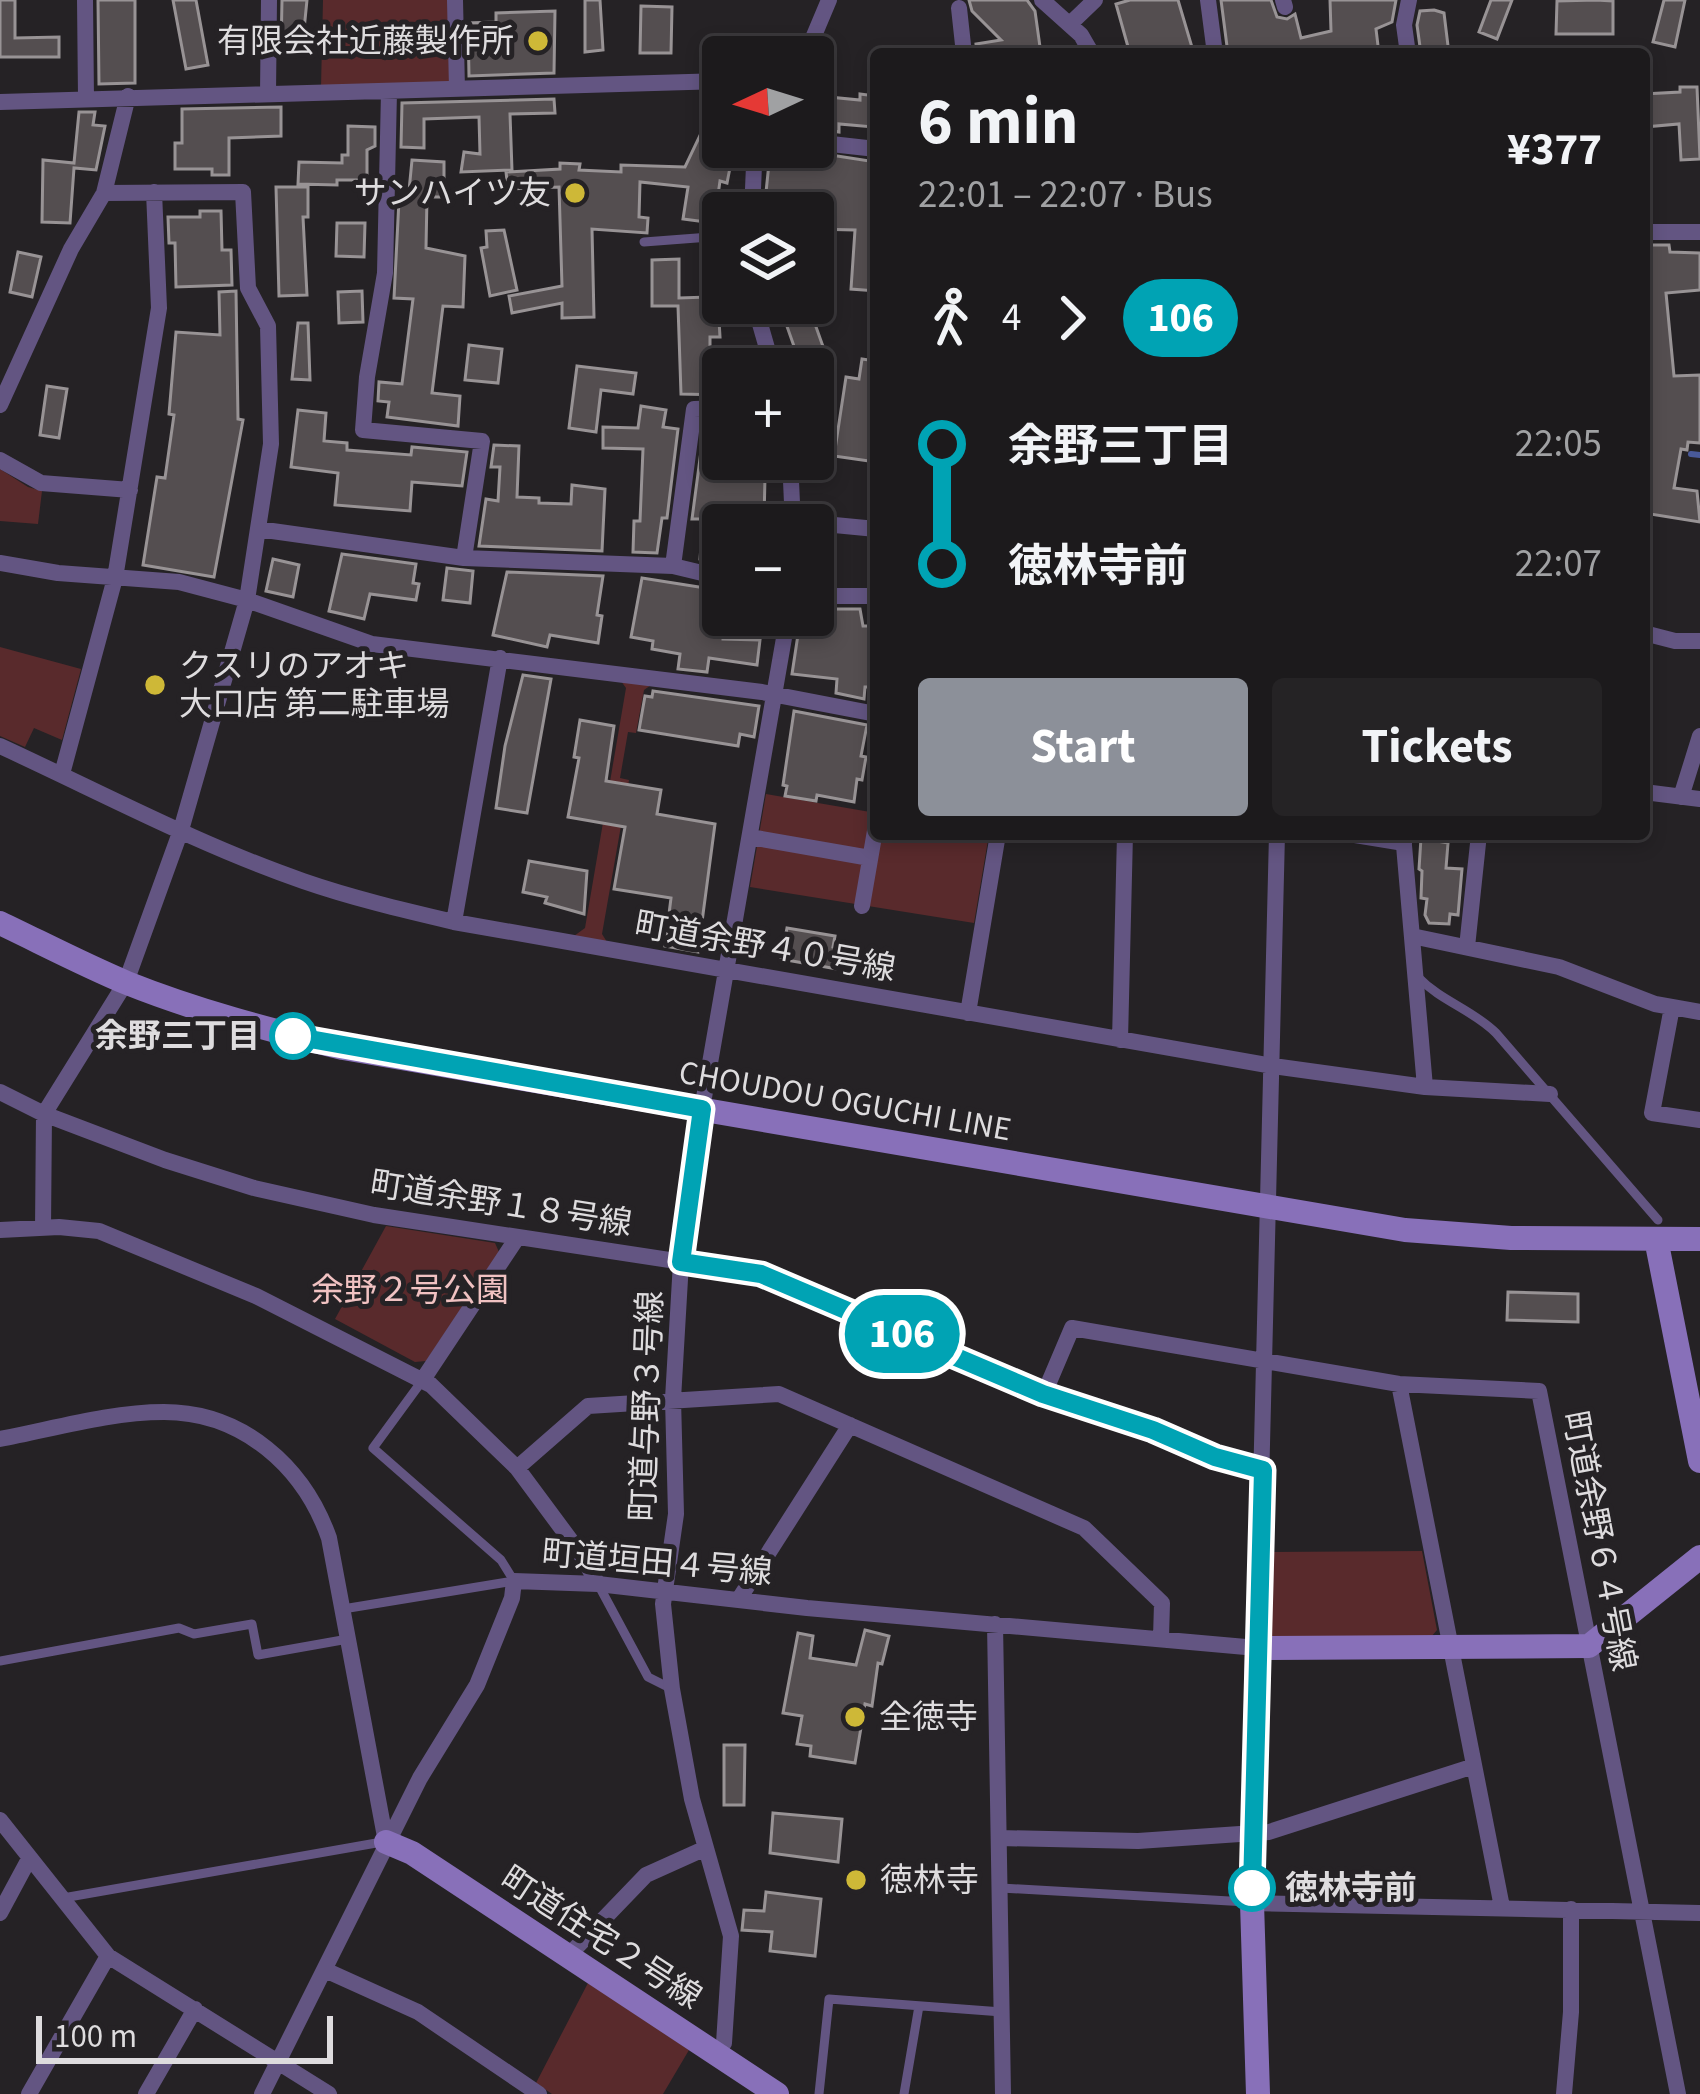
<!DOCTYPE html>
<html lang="en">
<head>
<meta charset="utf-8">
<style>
	:root { --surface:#1c1a1c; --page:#252325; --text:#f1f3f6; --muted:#a0a1a3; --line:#3a383b; --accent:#8c9099 }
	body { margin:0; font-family:"Source Sans 3","Noto Sans JP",sans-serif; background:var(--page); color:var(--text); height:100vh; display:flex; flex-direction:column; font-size:45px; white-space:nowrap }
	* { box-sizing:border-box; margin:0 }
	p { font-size:39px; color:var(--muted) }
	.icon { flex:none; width:66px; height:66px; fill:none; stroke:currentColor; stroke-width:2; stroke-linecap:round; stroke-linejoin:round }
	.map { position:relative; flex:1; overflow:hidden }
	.sheet { position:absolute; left:870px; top:48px; width:780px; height:792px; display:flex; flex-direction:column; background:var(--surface); border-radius:12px; box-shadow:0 6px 18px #0003,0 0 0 3px var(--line) }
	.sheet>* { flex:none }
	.badge { padding:0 24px; border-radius:39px; font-size:42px; line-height:78px }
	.needle { width:78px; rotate:266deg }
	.buttons { position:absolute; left:702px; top:36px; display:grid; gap:24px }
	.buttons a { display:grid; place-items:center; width:132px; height:132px; border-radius:12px; background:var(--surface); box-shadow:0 6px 18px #0003,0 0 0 3px var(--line); font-size:60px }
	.scale { position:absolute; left:36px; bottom:30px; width:297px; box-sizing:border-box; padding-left:12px; border:6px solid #dedcde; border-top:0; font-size:33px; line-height:42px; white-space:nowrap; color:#dedcde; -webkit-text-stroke:9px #252225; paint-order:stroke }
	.map>.badge { position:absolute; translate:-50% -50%; box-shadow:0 0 0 6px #fff }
	.legs { display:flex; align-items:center; gap:18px; height:132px; padding:0 48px; font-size:39px }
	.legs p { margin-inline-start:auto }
	.head { display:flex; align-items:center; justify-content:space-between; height:204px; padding:0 48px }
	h1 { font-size:66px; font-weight:700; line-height:90px }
	.action { display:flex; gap:24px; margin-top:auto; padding:24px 48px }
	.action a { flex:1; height:138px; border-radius:12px; background:var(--accent); color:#fff; font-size:48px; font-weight:700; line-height:138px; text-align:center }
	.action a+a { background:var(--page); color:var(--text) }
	ul { padding:0 48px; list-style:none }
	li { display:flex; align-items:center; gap:42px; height:120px; font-size:45px }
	li i { display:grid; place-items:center; width:18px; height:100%; margin:0 15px; background:currentColor }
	li i::after { content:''; width:30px; height:30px; margin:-15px; border:9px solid; border-radius:50%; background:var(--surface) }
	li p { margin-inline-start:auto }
	li:first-child i { background:linear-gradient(#0000 50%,currentColor 0) }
	li:last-child i { background:linear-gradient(currentColor 50%,#0000 0) }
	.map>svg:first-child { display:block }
</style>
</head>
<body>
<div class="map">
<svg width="1700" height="2094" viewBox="0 0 1700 2094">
	<rect width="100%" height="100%" fill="#252225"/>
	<!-- green -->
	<path fill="#592a2c" d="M 323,0 L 450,0 L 453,82 L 321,87 Z
		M 0,469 L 28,487 L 42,491 L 38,524 L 0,521 Z
		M 0,647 L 81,669 L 62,740 L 34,728 L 25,747 L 0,736 Z
		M 621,681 L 651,685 L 644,690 L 636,733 L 628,732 L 620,778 L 629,780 L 602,934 L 607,942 L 574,936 L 585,928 L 626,688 Z
		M 766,794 L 876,813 L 876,834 L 989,834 L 974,923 L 750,887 Z
		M 386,1226 L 495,1243 L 499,1252 L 426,1361 L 415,1362 L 335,1319 Z
		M 1422,1551 L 1437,1630 L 1431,1637 L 1273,1639 L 1267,1631 L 1269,1552 Z
		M 588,1983 L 689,2050 L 663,2094 L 552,2094 L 536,2083 Z"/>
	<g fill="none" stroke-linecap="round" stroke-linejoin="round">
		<!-- stream -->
		<path stroke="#495999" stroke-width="6" d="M 1691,454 L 1700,455"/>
	</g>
	<!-- building -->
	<path fill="#544e50" stroke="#989395" stroke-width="3" d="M 0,0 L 15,0 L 15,38 L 59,37 L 59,57 L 0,57 Z
		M 98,0 L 135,0 L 135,83 L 99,84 Z
		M 173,0 L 196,0 L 208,65 L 186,69 Z
		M 282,0 L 307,0 L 302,50 L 281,50 Z
		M 585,0 L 600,0 L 603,50 L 585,52 Z
		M 969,0 L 1027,0 L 1035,11 L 1041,54 L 977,54 L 976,44 L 1001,40 L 972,11 Z
		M 1130,0 L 1178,0 L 1194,54 L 1130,54 L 1116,4 Z
		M 1221,0 L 1271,0 L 1277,17 L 1287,19 L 1295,14 L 1301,38 L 1331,31 L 1330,0 L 1396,0 L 1392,22 L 1376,29 L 1379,54 L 1228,54 Z
		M 1491,0 L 1512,0 L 1497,39 L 1479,32 Z
		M 1596,0 L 1613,1 L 1613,34 L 1556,34 L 1557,1 Z
		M 1664,0 L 1685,0 L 1675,47 L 1653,42 Z
		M 641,6 L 672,7 L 671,53 L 640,53 Z
		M 1434,10 L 1444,13 L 1449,54 L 1421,54 L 1417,25 L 1420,11 Z
		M 555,11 L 554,73 L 469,76 L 468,23 L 496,22 L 496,13 Z
		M 1680,87 L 1697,87 L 1700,159 L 1681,160 L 1679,124 L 1644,127 L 1644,94 L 1680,92 Z
		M 860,94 L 876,96 L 873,127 L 839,124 L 839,132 L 815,129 L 818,96 L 860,100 Z
		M 554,99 L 555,113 L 510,114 L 512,170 L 461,172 L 464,152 L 480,154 L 479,117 L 424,119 L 424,148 L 401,147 L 402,103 Z
		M 281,107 L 281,136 L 229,138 L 229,175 L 212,175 L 212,169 L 175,169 L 175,143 L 182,143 L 182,109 Z
		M 79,112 L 95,112 L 93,125 L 105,126 L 96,170 L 74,168 L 70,223 L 42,222 L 43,160 L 74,163 Z
		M 348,126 L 375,127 L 375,146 L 367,150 L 367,180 L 337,180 L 337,185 L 298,184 L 299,162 L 342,163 L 342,155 L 348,155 Z
		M 703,129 L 723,140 L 723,147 L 734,147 L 727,183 L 720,181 L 714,223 L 683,219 L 688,187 L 640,182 L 639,217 L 648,218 L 647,233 L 592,229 L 594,317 L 562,318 L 562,303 L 512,313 L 509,296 L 562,286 L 559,187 L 508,189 L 506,172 L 560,169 L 560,163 L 580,164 L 579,170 L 621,172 L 621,165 L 685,167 Z
		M 805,151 L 876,162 L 872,221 L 876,221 L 876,291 L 851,289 L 855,230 L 813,229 L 813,213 L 774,213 L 775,203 L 765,202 L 769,163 L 792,165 L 792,152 Z
		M 412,160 L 444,162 L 444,197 L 427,197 L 426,248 L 465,256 L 463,307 L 443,306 L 432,393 L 460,396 L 458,426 L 387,417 L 389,402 L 378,401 L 379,382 L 402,384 L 413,299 L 394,298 L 399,200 L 408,201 Z
		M 276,187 L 308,187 L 308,217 L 303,217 L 307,295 L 279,296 Z
		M 200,211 L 221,211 L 222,250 L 231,250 L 232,285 L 176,287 L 175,243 L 169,243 L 168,217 L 200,217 Z
		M 337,223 L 365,223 L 364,257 L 336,256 Z
		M 504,230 L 517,290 L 490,296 L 481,248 L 487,247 L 486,231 Z
		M 1644,245 L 1669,245 L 1670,252 L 1700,253 L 1700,290 L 1666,293 L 1674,376 L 1700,375 L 1700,443 L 1688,442 L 1687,450 L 1681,449 L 1674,488 L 1697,491 L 1700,522 L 1644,513 L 1644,390 L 1649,391 Z
		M 18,252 L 41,257 L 32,297 L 10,292 Z
		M 679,259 L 679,298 L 708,297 L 709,320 L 719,320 L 720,337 L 710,337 L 710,381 L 712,357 L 723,358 L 723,395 L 681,394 L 678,306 L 652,306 L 652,260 Z
		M 236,291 L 238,419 L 243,420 L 214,577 L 143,565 L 157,477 L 165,478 L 174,415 L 169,414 L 176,332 L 220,335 L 219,292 Z
		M 362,291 L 363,322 L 339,323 L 338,292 Z
		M 783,303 L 815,303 L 815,324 L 831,369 L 802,369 L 783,315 Z
		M 298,323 L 308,323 L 310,380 L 292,379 Z
		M 469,345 L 502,349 L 498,383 L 465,380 Z
		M 862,359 L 876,361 L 876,462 L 834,456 L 846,377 L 859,379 Z
		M 577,366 L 636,373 L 633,394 L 601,390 L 596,432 L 569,428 Z
		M 47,386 L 67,389 L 59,438 L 40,435 Z
		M 641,406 L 666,410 L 663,427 L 678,429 L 667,518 L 662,518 L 657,553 L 633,552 L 634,521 L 640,521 L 643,449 L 603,448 L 603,427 L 638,428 Z
		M 298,410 L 326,413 L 324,441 L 347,443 L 347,450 L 411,455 L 412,447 L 467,452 L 462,486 L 412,482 L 410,511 L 335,505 L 338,473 L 291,467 Z
		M 705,421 L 723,421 L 723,459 L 777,459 L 778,476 L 765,477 L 764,520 L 723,519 L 723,565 L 700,559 L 703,519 L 692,519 Z
		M 494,445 L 519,446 L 517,497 L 539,498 L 539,503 L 571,504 L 572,485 L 605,489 L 602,551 L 479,546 L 486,499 L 498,501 L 500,467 L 491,467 Z
		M 342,554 L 416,564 L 413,583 L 419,584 L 416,600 L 370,594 L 364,619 L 329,611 Z
		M 273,559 L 299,565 L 293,597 L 266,591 Z
		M 447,568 L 473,571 L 470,603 L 443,600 Z
		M 507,572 L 603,576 L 597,615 L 602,616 L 598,643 L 550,635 L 547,647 L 493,635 Z
		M 642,578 L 718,590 L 715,615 L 723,615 L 723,639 L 760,640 L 757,665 L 709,658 L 707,672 L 678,669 L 680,654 L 652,649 L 653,641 L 631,637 Z
		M 813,609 L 860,609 L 863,626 L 876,626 L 876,687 L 865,687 L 864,699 L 836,693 L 837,679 L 792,674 L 801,615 L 813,615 Z
		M 523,675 L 551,679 L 527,813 L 496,808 L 505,746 Z
		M 653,691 L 759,706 L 754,737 L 740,734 L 738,746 L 639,730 L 645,696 L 652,697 Z
		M 794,711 L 867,725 L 861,756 L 866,757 L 862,780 L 857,779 L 854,802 L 817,795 L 816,801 L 785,796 L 787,786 L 783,785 Z
		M 580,720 L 614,726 L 606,781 L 661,790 L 657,814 L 715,824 L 698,952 L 665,946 L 671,898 L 614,889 L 625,827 L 568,817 L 579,758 L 574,757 Z
		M 1421,838 L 1448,843 L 1446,868 L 1462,869 L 1458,915 L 1450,914 L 1449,924 L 1429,923 L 1425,915 L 1427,899 L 1421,898 L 1422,871 L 1419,869 Z
		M 529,861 L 587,871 L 584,914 L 545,903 L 547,897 L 523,892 Z
		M 787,928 L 835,936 L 833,947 L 841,948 L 837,969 L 781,959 Z
		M 1508,1292 L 1578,1294 L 1578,1322 L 1507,1320 Z
		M 865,1630 L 889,1636 L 882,1664 L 878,1663 L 872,1706 L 865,1704 L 855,1763 L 810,1756 L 811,1746 L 797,1744 L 802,1716 L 783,1713 L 798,1633 L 813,1636 L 810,1658 L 856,1665 Z
		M 724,1745 L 745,1745 L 744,1805 L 724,1805 Z
		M 773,1813 L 842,1819 L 838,1862 L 770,1853 Z
		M 766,1892 L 821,1899 L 815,1956 L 770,1951 L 772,1932 L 742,1930 L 744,1910 L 764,1911 Z"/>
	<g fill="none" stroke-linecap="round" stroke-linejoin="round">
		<!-- lane -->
		<path stroke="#635582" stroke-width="9" d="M 644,242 L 723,236
			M 1419,978 C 1441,1001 1473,1010 1496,1033 L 1658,1220
			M 598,1584 L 648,1677 L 672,1689
			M 343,1609 L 514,1581 L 501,1560 L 373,1448 L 422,1381
			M 0,1661 L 179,1628 L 194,1634 L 252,1624 L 258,1655 L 348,1639
			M 1001,1888 L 1247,1902
			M 63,1898 L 382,1842
			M 819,2094 L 829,1999 L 1002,2012
			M 904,2094 L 919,2006"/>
		<!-- street -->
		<path stroke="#635582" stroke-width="16" d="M 85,0 L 86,98
			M 455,0 L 457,89
			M 1042,0 L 1081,35 L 1092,54
			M 1208,0 L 1215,54
			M 1283,0 L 1285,7
			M 959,8 L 964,54
			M 1070,24 L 1095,0
			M 1408,54 L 1404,25 L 1409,0
			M 805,57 L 829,0
			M 389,92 L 385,273 L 367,377 L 363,430 L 482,441 L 464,558
			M 268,94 L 269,0
			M 0,102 L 723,81
			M 813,142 L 876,149
			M 752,213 L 754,165 L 763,147
			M 1644,232 L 1700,232
			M 754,303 L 773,369
			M 0,405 L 71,249 L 104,193 L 128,96
			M 790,459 L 793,525
			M 0,460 L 41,483 L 130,490
			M 793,521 L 876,529
			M 258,529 L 464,558 L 673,566 L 723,578
			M 0,563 L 58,573 L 179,582 L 247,600 L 372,644 L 762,692 L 876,714
			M 673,566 L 694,409 L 723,408
			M 813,596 L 876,596
			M 1644,633 L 1675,641 L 1700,641
			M 0,746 C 100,792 199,845 303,881 C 352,898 403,910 454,922 L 1273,1066 L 1425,1087 L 1550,1094
			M 62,774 L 115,578 L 159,308 L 154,192
			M 1644,792 L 1700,799
			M 1681,797 L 1700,736
			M 1349,834 L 1404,843
			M 1403,834 L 1425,1087
			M 750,837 L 870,858
			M 862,906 L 876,825
			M 454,922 L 500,658
			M 1412,936 L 1559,967 L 1655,1004 L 1700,1012
			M 1467,947 L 1479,834
			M 1672,1007 L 1652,1113 L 1700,1120
			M 968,1013 L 998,834
			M 1120,1040 L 1125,834
			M 0,1092 L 44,1114 L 165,1160 L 254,1188 L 374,1215 L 761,1274 L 1044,1394 L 1263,1470
			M 43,1228 L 44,1114 L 126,982 L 181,830 L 247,600 L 271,444 L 268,326 L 248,288 L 243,192 L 104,193
			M 0,1230 L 59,1227 L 99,1231 L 256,1296 L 431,1385 L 517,1468 L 580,1553 L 598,1584
			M 422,1381 L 517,1238
			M 1399,1384 L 1502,1907
			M 1044,1394 L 1072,1328 L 1399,1384 L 1539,1391 L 1678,2094
			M 0,1439 C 53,1429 110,1412 164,1412 C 243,1412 304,1467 329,1538 L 386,1842
			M 517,1468 L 588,1406 L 779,1394 L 1084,1528 L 1162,1603 L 1161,1638
			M 739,1599 L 850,1425
			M 995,1624 L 1003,2094
			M 0,1820 L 108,1956 L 329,2094
			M 1000,1838 L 1138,1841 L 1269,1832 L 1474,1766
			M 1252,1903 L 1700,1913
			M 0,1913 L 29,1859
			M 569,1955 L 646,1875 L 706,1848
			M 325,1970 L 418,2012 L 539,2094
			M 717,2053 L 724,2043 L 731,1936 L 692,1799 L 672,1689 L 663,1604 L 676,1514 L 673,1399 L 681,1262 L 702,1109 L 788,615
			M 29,2094 L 108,1956
			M 146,2094 L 195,2009
			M 262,2094 L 420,1778 L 477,1685 L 512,1598 L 514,1581 L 598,1584 L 807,1608 L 1257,1648 L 1277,834
			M 1564,2094 L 1571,2012 L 1571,1909"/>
		<!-- secondary -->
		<path stroke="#8870b9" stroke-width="24" d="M 0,923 C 42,943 84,965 127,983 C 197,1011 270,1030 343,1048 L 1405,1230 L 1511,1238 L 1700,1239
			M 1656,1239 L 1700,1461
			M 386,1842 L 412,1853 L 777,2094
			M 1258,2094 L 1252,1903 L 1257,1648 L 1589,1646 L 1700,1557"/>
	</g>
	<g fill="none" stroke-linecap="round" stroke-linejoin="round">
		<!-- line-1 casing -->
		<g stroke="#fff" stroke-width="27">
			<path id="line-1" d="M 293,1036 L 702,1109 L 681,1262 L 761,1274 L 1043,1394 L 1153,1430 L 1215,1457 L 1263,1470 L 1252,1888"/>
		</g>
		<!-- line-1 -->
		<use href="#line-1" stroke="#00a3b4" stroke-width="18"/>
	</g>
	<!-- markers -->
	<g fill="#ceb837" stroke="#252225" stroke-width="4.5">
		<circle cx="538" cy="41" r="12"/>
		<circle cx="575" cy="193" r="12"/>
		<circle cx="155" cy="685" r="12"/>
		<circle cx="855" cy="1717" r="12"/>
		<circle cx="856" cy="1880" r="12"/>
	</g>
	<g fill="#fff" stroke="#00a3b4" stroke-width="6">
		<circle cx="293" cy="1036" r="21"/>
		<circle cx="1252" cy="1888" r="21"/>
	</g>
	<g text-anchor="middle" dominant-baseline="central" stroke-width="10" stroke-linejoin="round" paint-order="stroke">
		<!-- poi labels -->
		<g font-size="33" fill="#dedcde" stroke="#252225" text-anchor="start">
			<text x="514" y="41" text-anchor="end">有限会社近藤製作所</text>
			<text x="551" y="193" text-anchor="end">サンハイツ友</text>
			<text x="179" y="666">クスリのアオキ<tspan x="179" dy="38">大口店 第二駐車場</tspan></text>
			<text x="879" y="1717">全徳寺</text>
			<text x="880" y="1880">徳林寺</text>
		</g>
		<!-- street labels -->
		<g font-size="33" fill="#dedcde" stroke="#252225">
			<text transform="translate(765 947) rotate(10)">町道余野４０号線</text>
			<text transform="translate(845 1101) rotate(10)">CHOUDOU OGUCHI LINE</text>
			<text transform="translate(501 1204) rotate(9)">町道余野１８号線</text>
			<text transform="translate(647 1406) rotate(-88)">町道与野３号線</text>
			<text transform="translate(1599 1541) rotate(79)">町道余野６４号線</text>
			<text transform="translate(657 1563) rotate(5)">町道垣田４号線</text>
			<text transform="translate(601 1938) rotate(33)">町道住宅２号線</text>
		</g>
		<!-- stop labels -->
		<g font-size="33" font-weight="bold" fill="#dedcde" stroke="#252225" text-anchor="end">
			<text x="260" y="1036">余野三丁目</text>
			<text x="1285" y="1888" text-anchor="start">徳林寺前</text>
		</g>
		<!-- park labels -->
		<g font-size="33" fill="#f1c2c2" stroke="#252225">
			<text x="410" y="1290">余野２号公園</text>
		</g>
	</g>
</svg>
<div class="buttons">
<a><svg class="needle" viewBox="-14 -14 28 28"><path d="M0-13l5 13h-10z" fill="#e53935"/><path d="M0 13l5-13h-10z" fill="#a0a1a3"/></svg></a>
<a><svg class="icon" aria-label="layers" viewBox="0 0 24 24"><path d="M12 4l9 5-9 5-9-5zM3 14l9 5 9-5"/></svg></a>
<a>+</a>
<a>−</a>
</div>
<div class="scale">100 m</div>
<b class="badge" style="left:902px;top:1334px;background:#00a3b4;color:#fff">106</b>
<section class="sheet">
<div class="head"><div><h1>6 min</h1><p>22:01 – 22:07 · Bus</p></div><b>¥377</b></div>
<div class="legs"><svg class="icon" aria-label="walk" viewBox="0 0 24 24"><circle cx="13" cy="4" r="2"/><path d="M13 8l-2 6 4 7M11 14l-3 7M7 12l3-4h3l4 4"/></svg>4<svg class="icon" aria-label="forward" viewBox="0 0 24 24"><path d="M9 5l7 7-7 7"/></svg><b class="badge" style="background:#00a3b4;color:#fff">106</b></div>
<ul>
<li><i style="color:#00a3b4"></i><b>余野三丁目</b><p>22:05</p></li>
<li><i style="color:#00a3b4"></i><b>徳林寺前</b><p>22:07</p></li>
</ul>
<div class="action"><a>Start</a><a>Tickets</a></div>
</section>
</div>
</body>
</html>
